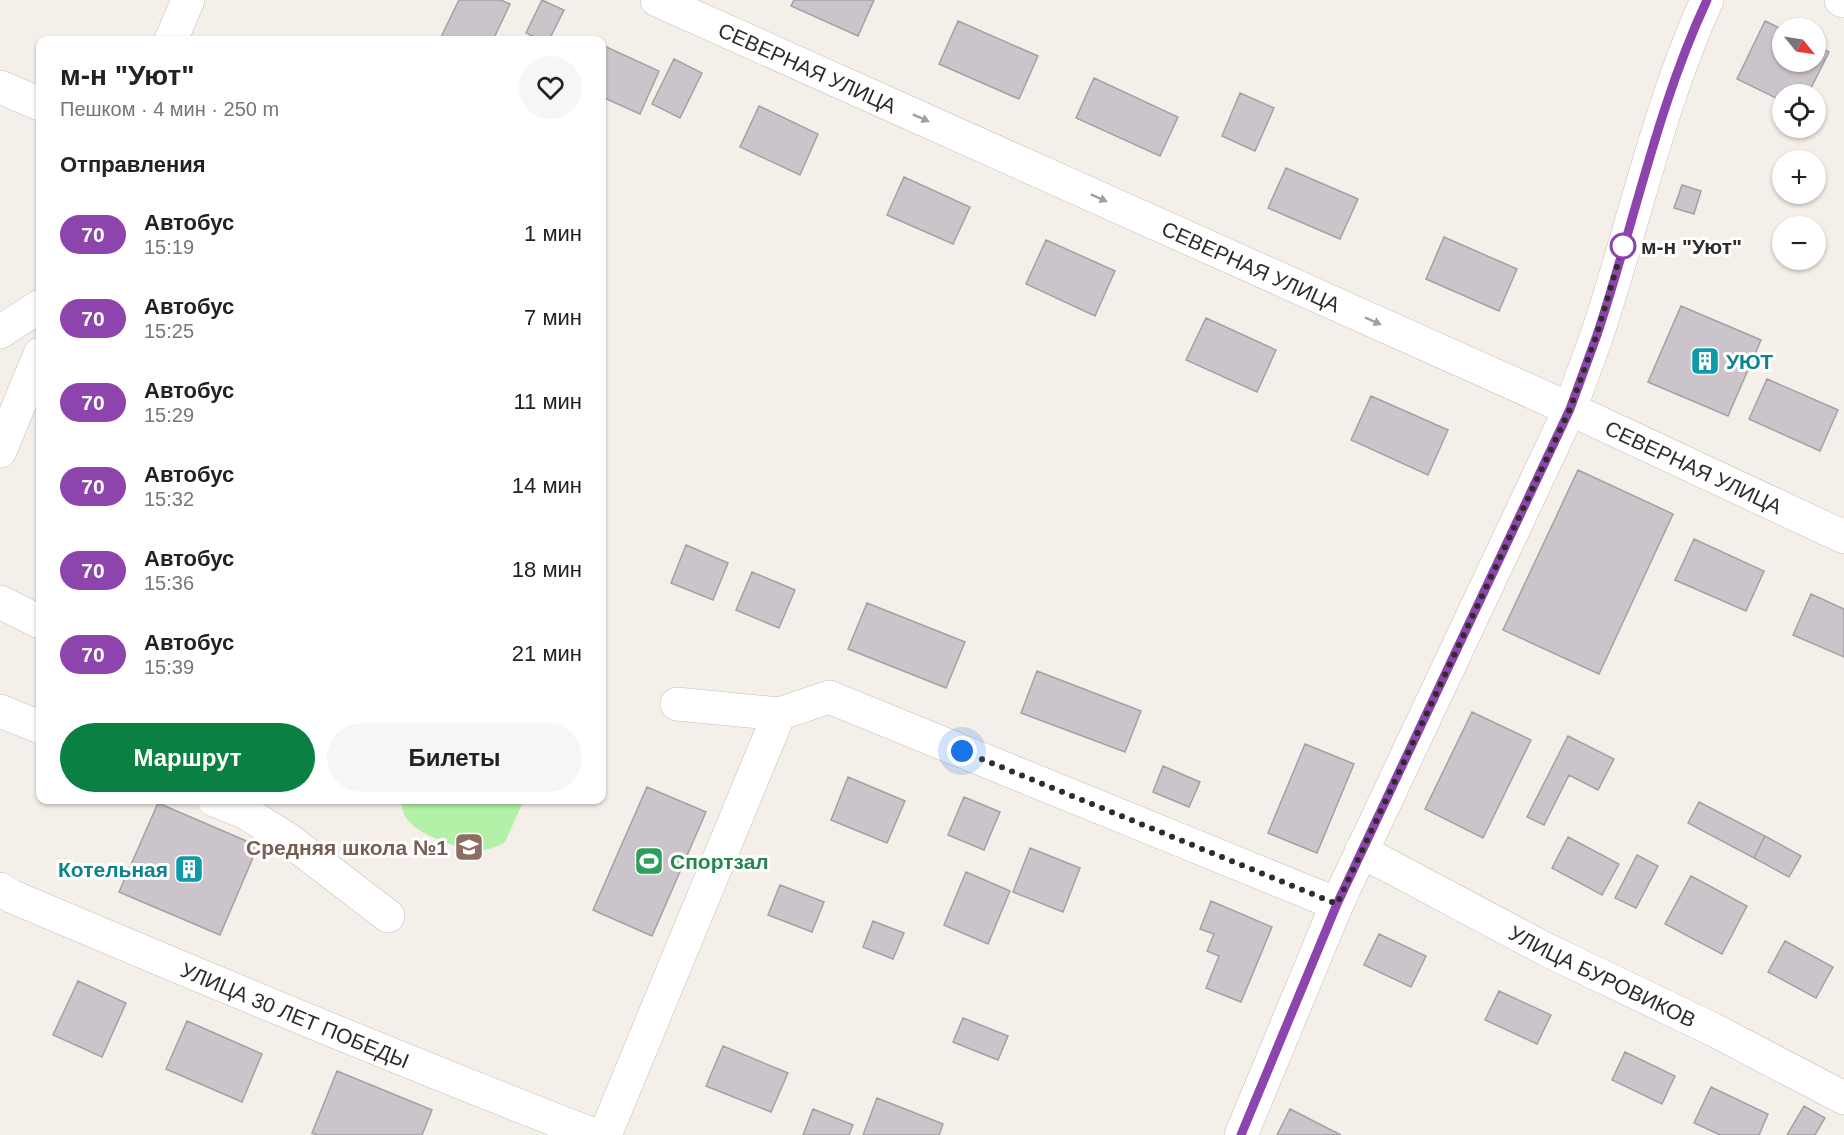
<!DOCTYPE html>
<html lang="ru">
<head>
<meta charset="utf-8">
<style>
	:root { --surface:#fff; --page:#f6f6f6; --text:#222; --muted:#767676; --accent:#0b8043 }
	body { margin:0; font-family:Helvetica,sans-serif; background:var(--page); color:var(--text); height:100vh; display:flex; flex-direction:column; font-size:22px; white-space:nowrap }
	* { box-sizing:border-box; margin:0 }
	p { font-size:20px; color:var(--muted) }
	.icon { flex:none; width:33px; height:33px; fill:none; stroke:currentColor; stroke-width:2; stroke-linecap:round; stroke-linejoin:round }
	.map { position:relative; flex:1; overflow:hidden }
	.sheet { position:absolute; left:36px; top:36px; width:570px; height:768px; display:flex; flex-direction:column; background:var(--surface); border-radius:12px; box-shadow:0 2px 4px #0004 }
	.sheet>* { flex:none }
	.badge { padding:0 12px; border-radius:20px; font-size:21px; line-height:39px }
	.needle { width:39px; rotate:120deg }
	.buttons { position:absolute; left:1772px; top:18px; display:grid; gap:12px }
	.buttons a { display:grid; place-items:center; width:54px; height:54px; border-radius:50%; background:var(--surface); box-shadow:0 2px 4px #0004; font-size:30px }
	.you { position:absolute; width:30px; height:30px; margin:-15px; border:4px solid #fff; border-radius:50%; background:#1a73e8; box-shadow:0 0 0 9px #1a73e833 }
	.map>.badge { position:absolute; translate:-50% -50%; box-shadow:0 0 0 3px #fff }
	h2 { padding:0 24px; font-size:22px; line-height:54px }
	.round { display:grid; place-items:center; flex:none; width:63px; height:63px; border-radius:32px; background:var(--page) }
	.overview { display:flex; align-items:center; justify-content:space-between; height:102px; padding:0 24px }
	h1 { font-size:28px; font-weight:700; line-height:45px }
	.button { display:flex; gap:12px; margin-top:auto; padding:12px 24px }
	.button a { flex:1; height:69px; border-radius:36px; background:var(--accent); color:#fff; font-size:24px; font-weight:700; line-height:69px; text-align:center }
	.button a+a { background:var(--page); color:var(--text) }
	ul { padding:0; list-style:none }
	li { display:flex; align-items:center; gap:18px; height:84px; padding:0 24px }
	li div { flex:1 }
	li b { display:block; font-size:22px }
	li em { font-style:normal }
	li .badge { min-width:66px; font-weight:700; text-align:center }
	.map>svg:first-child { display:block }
</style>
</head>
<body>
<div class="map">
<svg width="1844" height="1135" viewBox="0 0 1844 1135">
	<rect width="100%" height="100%" fill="#f5efea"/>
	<!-- green -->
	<path fill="#b4f1a8" d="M 402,800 L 524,800 L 505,842 C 492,850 482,851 467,850 C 445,841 398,831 402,800 Z"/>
	<!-- building -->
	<path fill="#cbc5cb" stroke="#a5a0a5" stroke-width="1.5" d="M 459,0 L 501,0 L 510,4 L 493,40 L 444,40 L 440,39 Z
		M 542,0 L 564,10 L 549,40 L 541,40 L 526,33 Z
		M 794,0 L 874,0 L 858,36 L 791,6 Z
		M 958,21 L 1038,56 L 1019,99 L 939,64 Z
		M 1765,21 L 1782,29 L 1782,62 L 1815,62 L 1815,45 L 1829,52 L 1808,94 L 1782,94 L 1782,101 L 1737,79 Z
		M 602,45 L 659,71 L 640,114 L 602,97 Z
		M 674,59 L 702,73 L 680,118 L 652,104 Z
		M 1094,78 L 1178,117 L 1160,156 L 1076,118 Z
		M 1240,93 L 1274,108 L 1255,151 L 1222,136 Z
		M 759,106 L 818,134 L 800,175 L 740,147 Z
		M 1286,168 L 1358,199 L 1340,239 L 1268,208 Z
		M 904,177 L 970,207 L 953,244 L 887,215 Z
		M 1682,185 L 1701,191 L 1694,214 L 1674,208 Z
		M 1444,237 L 1517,269 L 1499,311 L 1426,279 Z
		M 1046,240 L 1115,271 L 1095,316 L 1026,284 Z
		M 1681,306 L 1761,340 L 1728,416 L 1648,382 Z
		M 1206,318 L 1276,350 L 1257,392 L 1186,360 Z
		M 1767,379 L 1838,410 L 1820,451 L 1749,419 Z
		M 1371,396 L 1448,430 L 1428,475 L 1351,440 Z
		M 1578,470 L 1673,514 L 1599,674 L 1503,630 Z
		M 1694,539 L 1764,571 L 1746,611 L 1675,580 Z
		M 686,545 L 728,563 L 713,600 L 671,583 Z
		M 752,572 L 795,590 L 779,628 L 736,610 Z
		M 1811,594 L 1844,609 L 1844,657 L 1793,635 Z
		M 867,603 L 965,642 L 946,688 L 848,649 Z
		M 1037,671 L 1141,711 L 1125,752 L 1021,713 Z
		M 1472,712 L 1531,740 L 1483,838 L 1425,809 Z
		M 1568,736 L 1614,759 L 1598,790 L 1569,775 L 1544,825 L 1527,817 Z
		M 1305,744 L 1354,764 L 1317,853 L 1268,833 Z
		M 1163,766 L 1200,782 L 1189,807 L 1153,792 Z
		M 848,777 L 905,801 L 887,843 L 831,820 Z
		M 647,787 L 706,812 L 652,936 L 593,910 Z
		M 964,797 L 1000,812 L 984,850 L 948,835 Z
		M 1699,802 L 1765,836 L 1754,858 L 1688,823 Z
		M 158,803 L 258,846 L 220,935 L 119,892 Z
		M 1765,836 L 1801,856 L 1789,877 L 1754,858 Z
		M 1568,837 L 1619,864 L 1602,895 L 1552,868 Z
		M 1030,848 L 1080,868 L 1063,912 L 1013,892 Z
		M 1637,855 L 1658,866 L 1636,908 L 1615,898 Z
		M 966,872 L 1010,891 L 988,944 L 944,925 Z
		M 1691,876 L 1747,906 L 1722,954 L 1665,924 Z
		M 780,885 L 824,902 L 812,932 L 768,915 Z
		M 1211,901 L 1272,927 L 1241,1002 L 1206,988 L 1219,956 L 1207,951 L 1214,934 L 1200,929 Z
		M 873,921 L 904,933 L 893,959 L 863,947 Z
		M 1379,934 L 1426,956 L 1411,987 L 1364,965 Z
		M 1785,941 L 1833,967 L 1816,998 L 1768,972 Z
		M 78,981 L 126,1003 L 102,1057 L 53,1035 Z
		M 1499,991 L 1551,1015 L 1537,1044 L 1485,1020 Z
		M 963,1018 L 1008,1036 L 998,1060 L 953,1042 Z
		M 187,1021 L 262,1054 L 242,1102 L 166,1069 Z
		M 723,1046 L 788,1073 L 771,1112 L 706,1086 Z
		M 1625,1052 L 1675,1076 L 1662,1104 L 1612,1080 Z
		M 337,1071 L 432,1110 L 422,1135 L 318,1135 L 312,1133 Z
		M 1711,1087 L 1768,1114 L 1759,1135 L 1720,1135 L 1694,1123 Z
		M 877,1098 L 943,1124 L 939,1135 L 863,1135 Z
		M 1804,1106 L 1825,1118 L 1815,1135 L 1787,1135 Z
		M 813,1109 L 853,1125 L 849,1135 L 803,1135 Z
		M 1290,1109 L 1341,1135 L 1277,1135 Z"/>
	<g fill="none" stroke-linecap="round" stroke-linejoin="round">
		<!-- minor casing -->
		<g stroke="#c5bfba" stroke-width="34">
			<g id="minor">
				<path id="s1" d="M 657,0 L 1570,409 L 1844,537"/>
				<path d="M 1841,0 L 1844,1"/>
				<path d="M 171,40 L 188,0"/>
				<path d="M 0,87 L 40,104"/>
				<path d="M 0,332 L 40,306"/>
				<path d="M 0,451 L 40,354"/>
				<path d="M 0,602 L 40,622"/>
				<path d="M 0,711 L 40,727"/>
				<path d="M 779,714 L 829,697 L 1337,904"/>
				<path d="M 214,800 L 246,813 L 289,840 L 388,916"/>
				<path id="s2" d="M 1361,851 L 1547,950 L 1712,1029 L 1844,1098"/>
				<path id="s3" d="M 0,889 L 11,896 C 204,978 398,1059 594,1135"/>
				<path d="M 605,1135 L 779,714 L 677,704"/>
				<path d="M 1241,1135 L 1337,904 L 1570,409 C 1579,384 1588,360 1597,335 C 1634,224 1658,108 1707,0"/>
			</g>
		</g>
		<!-- minor -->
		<use href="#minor" stroke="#fff" stroke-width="33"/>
	</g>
	<!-- one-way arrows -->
	<defs><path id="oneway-solid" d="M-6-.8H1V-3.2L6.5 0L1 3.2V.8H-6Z" transform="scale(1.5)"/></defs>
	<g fill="#a1a0a0">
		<use href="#oneway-solid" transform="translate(921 118) rotate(24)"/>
		<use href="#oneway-solid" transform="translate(1099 198) rotate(24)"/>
		<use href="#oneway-solid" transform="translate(1373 321) rotate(24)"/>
	</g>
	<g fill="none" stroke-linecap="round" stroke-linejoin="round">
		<!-- line casing -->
		<g stroke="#fff" stroke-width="14">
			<path id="line" d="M 1241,1135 L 1337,904 L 1570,409 C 1579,384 1588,360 1597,335 C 1634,224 1657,107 1707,0"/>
		</g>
		<!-- line -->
		<use href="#line" stroke="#8e44ad" stroke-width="9"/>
		<!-- walk -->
		<path stroke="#2f2c2b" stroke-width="6" stroke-dasharray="0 10.8" d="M 962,751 L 1337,904 L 1570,409 L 1597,334 L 1623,246"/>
	</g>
	<!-- icons -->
	<defs>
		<g id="building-square" transform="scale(1.5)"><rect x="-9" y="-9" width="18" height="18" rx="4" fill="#0f9aa8" stroke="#fff"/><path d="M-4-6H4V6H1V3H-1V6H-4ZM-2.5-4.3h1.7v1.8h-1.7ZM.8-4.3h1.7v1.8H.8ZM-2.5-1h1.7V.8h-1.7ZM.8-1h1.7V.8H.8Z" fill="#fff"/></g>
		<g id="school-square" transform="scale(1.5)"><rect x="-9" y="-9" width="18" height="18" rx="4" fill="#8d6e63" stroke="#fff"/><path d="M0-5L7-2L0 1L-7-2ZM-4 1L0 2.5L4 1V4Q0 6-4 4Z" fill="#fff"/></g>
		<g id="stadium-square" transform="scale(1.5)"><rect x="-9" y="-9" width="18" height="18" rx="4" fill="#2e9e5b" stroke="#fff"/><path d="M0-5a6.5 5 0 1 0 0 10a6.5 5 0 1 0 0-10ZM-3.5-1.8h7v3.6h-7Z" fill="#fff"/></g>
	</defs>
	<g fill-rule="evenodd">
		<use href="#building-square" x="1705" y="361"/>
		<use href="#school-square" x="469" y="847"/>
		<use href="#stadium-square" x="649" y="861"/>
		<use href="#building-square" x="189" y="869"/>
	</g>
	<!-- markers -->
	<circle fill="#fff" stroke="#8e44ad" stroke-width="3" cx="1623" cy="246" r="12"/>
	<g text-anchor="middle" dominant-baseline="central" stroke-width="6" stroke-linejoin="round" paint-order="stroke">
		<!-- street labels -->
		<g font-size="21" fill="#2f2c2b" stroke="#fff">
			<text stroke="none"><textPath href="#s1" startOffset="165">СЕВЕРНАЯ УЛИЦА</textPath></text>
			<text stroke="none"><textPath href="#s1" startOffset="651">СЕВЕРНАЯ УЛИЦА</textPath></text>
			<text stroke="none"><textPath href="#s1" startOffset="1137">СЕВЕРНАЯ УЛИЦА</textPath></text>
			<text stroke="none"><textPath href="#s2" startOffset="272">УЛИЦА БУРОВИКОВ</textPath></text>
			<text stroke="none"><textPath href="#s3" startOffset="321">УЛИЦА 30 ЛЕТ ПОБЕДЫ</textPath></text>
		</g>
		<!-- stop labels -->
		<g font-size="21" font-weight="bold" fill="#2f2c2b" stroke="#fff" text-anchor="start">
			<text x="1641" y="246">м-н "Уют"</text>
		</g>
		<!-- culture labels -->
		<g font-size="21" font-weight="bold" fill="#0d838f" stroke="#fff" text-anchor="start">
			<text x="1726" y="361">УЮТ</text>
			<text x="168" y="869" text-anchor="end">Котельная</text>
		</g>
		<!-- education labels -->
		<g font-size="21" font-weight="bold" fill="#785e54" stroke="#fff" text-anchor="end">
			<text x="448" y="847">Средняя школа №1</text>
		</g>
		<!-- leisure labels -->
		<g font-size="21" font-weight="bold" fill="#27864d" stroke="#fff" text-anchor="start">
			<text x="670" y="861">Спортзал</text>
		</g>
	</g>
</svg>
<div class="buttons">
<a><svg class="needle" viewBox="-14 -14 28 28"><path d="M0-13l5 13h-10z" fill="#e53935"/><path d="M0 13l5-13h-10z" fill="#767676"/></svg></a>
<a><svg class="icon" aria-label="locate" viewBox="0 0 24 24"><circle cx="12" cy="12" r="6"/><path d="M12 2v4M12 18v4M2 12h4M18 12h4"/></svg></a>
<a>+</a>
<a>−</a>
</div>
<div class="you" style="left:962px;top:751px"></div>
<section class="sheet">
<div class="overview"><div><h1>м-н &quot;Уют&quot;</h1><p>Пешком · 4 мин · 250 m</p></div><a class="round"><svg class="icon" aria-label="heart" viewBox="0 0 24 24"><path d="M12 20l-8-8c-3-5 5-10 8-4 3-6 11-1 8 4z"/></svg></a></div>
<h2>Отправления</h2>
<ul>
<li><span class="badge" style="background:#8e44ad;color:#fff">70</span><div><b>Автобус</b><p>15:19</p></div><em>1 мин</em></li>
<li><span class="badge" style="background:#8e44ad;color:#fff">70</span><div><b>Автобус</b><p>15:25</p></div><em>7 мин</em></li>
<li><span class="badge" style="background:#8e44ad;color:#fff">70</span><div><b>Автобус</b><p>15:29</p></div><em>11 мин</em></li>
<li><span class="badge" style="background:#8e44ad;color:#fff">70</span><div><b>Автобус</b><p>15:32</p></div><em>14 мин</em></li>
<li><span class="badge" style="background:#8e44ad;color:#fff">70</span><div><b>Автобус</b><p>15:36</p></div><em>18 мин</em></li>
<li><span class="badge" style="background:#8e44ad;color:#fff">70</span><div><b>Автобус</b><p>15:39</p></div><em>21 мин</em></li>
</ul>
<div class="button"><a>Маршрут</a><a>Билеты</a></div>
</section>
</div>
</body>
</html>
